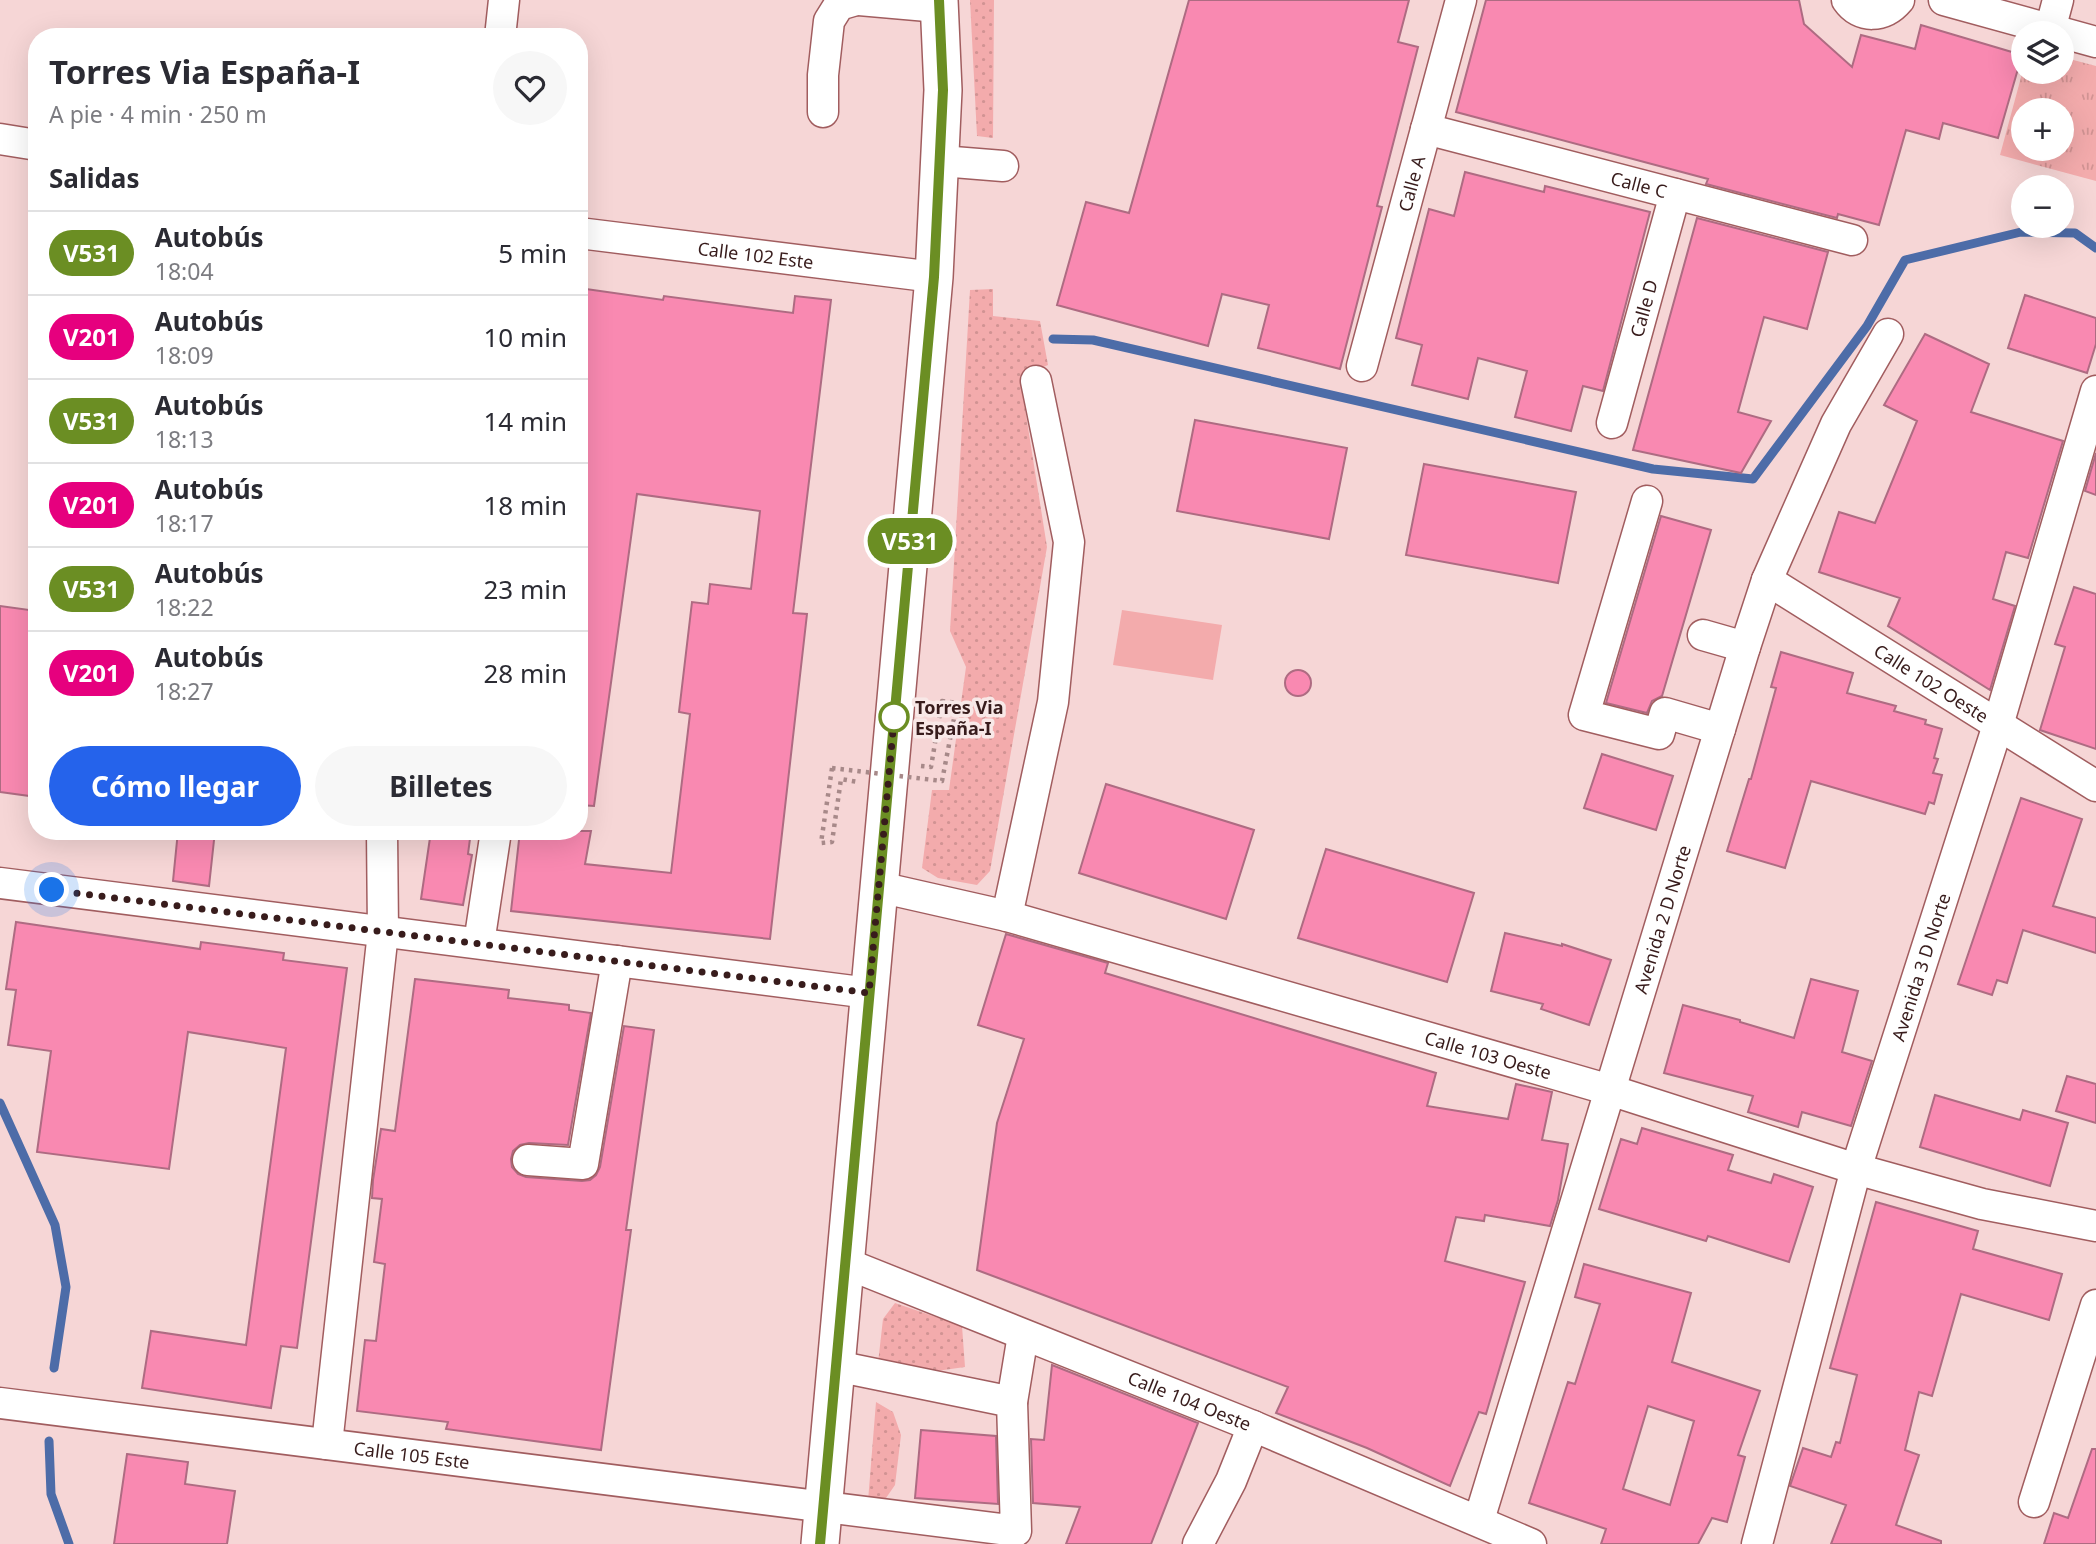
<!DOCTYPE html>
<html lang="es">
<head>
<meta charset="utf-8">
<style>
	:root { --surface:#fff; --page:#f7f7f7; --text:#2b2b33; --muted:#7c7c81; --line:#e1e1e2; --accent:#2563eb }
	body { margin:0; font-family:"Noto Sans",sans-serif; background:var(--page); color:var(--text); height:100vh; display:flex; flex-direction:column; font-size:26px; white-space:nowrap }
	* { box-sizing:border-box; margin:0 }
	p { font-size:23px; color:var(--muted) }
	.icon { flex:none; width:38px; height:38px; fill:none; stroke:currentColor; stroke-width:2; stroke-linecap:round; stroke-linejoin:round }
	.map { position:relative; flex:1; overflow:hidden }
	.panel { position:absolute; left:28px; top:28px; width:560px; height:812px; display:flex; flex-direction:column; background:var(--surface); border-radius:28px; box-shadow:0 7px 28px #0002 }
	.panel>* { flex:none }
	.badge { padding:0 14px; border-radius:23px; font-size:24px; line-height:46px }
	.tools { position:absolute; left:2011px; top:21px; display:grid; gap:14px }
	.tools a { display:grid; place-items:center; width:63px; height:63px; border-radius:50%; background:var(--surface); box-shadow:0 7px 28px #0002; font-size:35px }
	.you { position:absolute; width:35px; height:35px; margin:-18px; border:5px solid #fff; border-radius:50%; background:#1a73e8; box-shadow:0 0 0 10px #1a73e833 }
	.map>.badge { position:absolute; translate:-50% -50%; box-shadow:0 0 0 4px #fff }
	h2 { padding:0 21px; font-size:26px; line-height:63px }
	.round { display:grid; place-items:center; flex:none; width:74px; height:74px; border-radius:37px; background:var(--page) }
	.summary { display:flex; align-items:center; justify-content:space-between; height:119px; padding:0 21px }
	h1 { font-size:33px; font-weight:700; line-height:52px }
	.action { display:flex; gap:14px; margin-top:auto; padding:14px 21px }
	.action a { flex:1; height:80px; border-radius:42px; background:var(--accent); color:#fff; font-size:28px; font-weight:700; line-height:80px; text-align:center }
	.action a+a { background:var(--page); color:var(--text) }
	ul { padding:0; list-style:none }
	li { display:flex; align-items:center; gap:21px; height:84px; padding:0 21px; border-top:2px solid var(--line) }
	li div { flex:1 }
	li b { display:block; font-size:26px }
	li em { font-style:normal }
	li .badge { min-width:77px; font-weight:700; text-align:center }
	.map>svg:first-child { display:block }
</style>
</head>
<body>
<div class="map">
<svg width="2096" height="1544" viewBox="0 0 2096 1544">
	<defs>
		<pattern id="grass-dots" width="8" height="8" patternUnits="userSpaceOnUse" patternTransform="scale(1.75)"><rect width="8" height="8" fill="#f3abac"/><path d="M2 2h.1M6 6h.1" fill="none" stroke="#d19393" stroke-width="1.8" stroke-linecap="round"/></pattern>
		<pattern id="park-tufts" width="24" height="20" patternUnits="userSpaceOnUse" patternTransform="scale(1.75)"><rect width="24" height="20" fill="#f3abac"/><path d="M3 7l-1-3M5 7V3M7 7l1-3M15 17l-1-3M17 17v-4M19 17l1-3" fill="none" stroke="#d19393"/></pattern>
	</defs>
	<rect width="100%" height="100%" fill="#f6d6d6"/>
	<!-- grass -->
	<path fill="url(#grass-dots)" d="M 970,0 L 994,0 L 993,138 L 977,136 Z
		M 993,289 L 993,316 L 1040,321 L 1048,365 L 1020,377 L 1047,547 L 990,871 L 977,885 L 938,878 L 922,868 L 932,790 L 949,790 L 966,667 L 950,631 L 970,290 Z
		M 895,1303 L 962,1326 L 965,1367 L 908,1375 L 878,1363 L 883,1319 Z
		M 876,1402 L 893,1412 L 901,1435 L 895,1485 L 886,1498 L 868,1501 Z"/>
	<!-- park -->
	<path fill="url(#park-tufts)" fill-rule="evenodd" d="M 2062,57 L 2096,66 L 2096,181 L 2000,155 L 2023,70 L 2062,72 ZM 2023,110 L 2062,110 L 2062,149 L 2023,149 Z"/>
	<!-- pitch -->
	<path fill="#f3abac" d="M 1122,610 L 1222,625 L 1213,680 L 1113,665 Z"/>
	<g fill="none" stroke-linecap="round" stroke-linejoin="round">
		<!-- stream -->
		<path stroke="#4d6ca8" stroke-width="9" d="M 1053,339 L 1093,340 L 1653,469 L 1753,479 L 1867,326 L 1905,260 L 2021,232 L 2075,233 L 2096,248
			M 0,1103 L 55,1225 L 66,1287 L 54,1368
			M 49,1441 L 51,1494 L 69,1544"/>
	</g>
	<!-- building -->
	<path fill="#f989b1" stroke="#ae6b82" stroke-width="2" fill-rule="evenodd" d="M 1189,0 L 1409,0 L 1398,42 L 1418,47 L 1377,206 L 1382,207 L 1340,369 L 1258,348 L 1269,305 L 1222,294 L 1208,346 L 1057,305 L 1086,202 L 1129,213 Z
		M 1486,0 L 1799,0 L 1804,24 L 1852,67 L 1861,35 L 1915,49 L 1921,25 L 2022,55 L 1998,138 L 1943,123 L 1939,139 L 1906,130 L 1879,225 L 1838,214 L 1837,218 L 1706,184 L 1708,179 L 1456,112 Z
		M 1465,172 L 1544,192 L 1545,186 L 1650,212 L 1603,391 L 1583,386 L 1571,431 L 1515,417 L 1527,371 L 1478,358 L 1468,399 L 1412,385 L 1422,345 L 1396,338 L 1429,209 L 1454,216 Z
		M 1697,218 L 1828,252 L 1807,329 L 1764,317 L 1738,412 L 1771,421 L 1741,473 L 1633,450 Z
		M 579,288 L 663,300 L 664,296 L 793,313 L 795,296 L 831,300 L 793,613 L 807,614 L 770,939 L 511,911 L 520,831 L 591,831 L 585,864 L 671,873 L 690,714 L 679,712 L 692,602 L 708,604 L 710,584 L 751,589 L 760,511 L 637,494 L 594,806 L 579,805 Z
		M 2025,295 L 2096,318 L 2096,344 L 2087,373 L 2008,348 Z
		M 1925,334 L 1989,364 L 1971,412 L 2063,441 L 2028,558 L 2006,552 L 1993,599 L 2015,606 L 1990,690 L 1888,626 L 1900,598 L 1819,572 L 1839,512 L 1875,523 L 1917,421 L 1884,405 Z
		M 1195,420 L 1347,448 L 1329,539 L 1177,511 Z
		M 2096,453 L 2096,495 L 2085,491 Z
		M 1424,464 L 1576,492 L 1558,583 L 1406,555 Z
		M 1661,516 L 1711,530 L 1662,696 L 1652,701 L 1647,713 L 1606,703 Z
		M 2074,587 L 2096,594 L 2096,749 L 2040,730 L 2065,647 L 2055,644 Z
		M 0,606 L 37,611 L 37,797 L 0,792 Z
		M 1781,652 L 1853,673 L 1847,693 L 1896,706 L 1894,711 L 1926,720 L 1925,724 L 1942,729 L 1934,758 L 1938,759 L 1933,773 L 1942,775 L 1934,804 L 1929,802 L 1925,814 L 1811,781 L 1785,868 L 1727,851 L 1749,779 L 1751,779 L 1776,688 L 1771,687 Z
		M1285 683a13 13 0 1 1 26 0a13 13 0 1 1-26 0Z
		M 1602,754 L 1673,776 L 1656,830 L 1584,808 Z
		M 1106,784 L 1254,830 L 1226,919 L 1079,873 Z
		M 2021,798 L 2082,819 L 2053,906 L 2096,918 L 2096,953 L 2023,930 L 2007,983 L 1997,980 L 1992,995 L 1958,984 Z
		M 178,831 L 215,831 L 209,886 L 173,881 Z
		M 431,831 L 471,831 L 468,854 L 472,855 L 463,905 L 421,899 Z
		M 1326,849 L 1474,893 L 1447,982 L 1298,938 Z
		M 16,922 L 200,949 L 201,942 L 284,953 L 283,960 L 347,968 L 297,1348 L 281,1346 L 271,1408 L 142,1388 L 151,1331 L 246,1345 L 286,1048 L 188,1032 L 169,1169 L 37,1152 L 51,1051 L 8,1045 L 16,990 L 6,989 Z
		M 1505,933 L 1562,946 L 1562,944 L 1611,960 L 1589,1025 L 1541,1009 L 1543,1004 L 1491,991 Z
		M 1006,934 L 1108,963 L 1105,973 L 1436,1073 L 1427,1106 L 1508,1119 L 1516,1084 L 1552,1092 L 1542,1140 L 1568,1144 L 1558,1200 L 1550,1226 L 1485,1215 L 1484,1221 L 1456,1217 L 1445,1261 L 1525,1282 L 1486,1414 L 1479,1412 L 1450,1486 L 1367,1448 L 1276,1413 L 1288,1387 L 977,1270 L 997,1123 L 1024,1039 L 978,1025 Z
		M 415,979 L 509,990 L 508,998 L 569,1005 L 569,1010 L 591,1013 L 568,1145 L 529,1143 L 520,1145 L 513,1151 L 511,1159 L 512,1167 L 518,1174 L 526,1177 L 582,1181 L 590,1180 L 596,1175 L 600,1167 L 624,1026 L 654,1030 L 626,1230 L 631,1230 L 601,1450 L 446,1429 L 448,1422 L 357,1411 L 365,1340 L 376,1341 L 385,1264 L 374,1262 L 382,1199 L 372,1198 L 373,1180 L 381,1129 L 395,1131 Z
		M 1811,979 L 1858,991 L 1842,1052 L 1872,1061 L 1851,1126 L 1802,1112 L 1798,1127 L 1748,1112 L 1753,1096 L 1664,1073 L 1683,1005 L 1740,1020 L 1740,1022 L 1794,1038 Z
		M 2067,1076 L 2096,1084 L 2096,1123 L 2056,1111 Z
		M 1935,1095 L 2020,1120 L 2023,1110 L 2068,1123 L 2050,1186 L 1920,1147 Z
		M 1642,1128 L 1733,1155 L 1728,1170 L 1771,1183 L 1774,1174 L 1813,1187 L 1789,1262 L 1708,1236 L 1706,1241 L 1599,1209 L 1621,1139 L 1637,1144 Z
		M 1876,1202 L 1978,1231 L 1973,1249 L 2062,1274 L 2049,1320 L 1961,1294 L 1932,1396 L 1919,1392 L 1905,1450 L 1919,1455 L 1896,1525 L 1941,1541 L 1941,1544 L 1831,1544 L 1846,1505 L 1790,1486 L 1803,1448 L 1831,1457 L 1836,1442 L 1840,1443 L 1857,1375 L 1830,1368 Z
		M 1584,1264 L 1691,1293 L 1672,1362 L 1760,1391 L 1738,1455 L 1745,1457 L 1727,1522 L 1712,1518 L 1698,1544 L 1601,1544 L 1606,1529 L 1529,1503 L 1568,1382 L 1575,1384 L 1600,1304 L 1575,1297 ZM 1648,1406 L 1694,1421 L 1670,1505 L 1623,1489 Z
		M 1052,1365 L 1198,1423 L 1151,1544 L 1066,1544 L 1080,1507 L 1033,1503 L 1031,1439 L 1044,1440 Z
		M 921,1430 L 996,1436 L 998,1504 L 915,1498 Z
		M 2092,1449 L 2096,1449 L 2096,1544 L 2044,1544 L 2054,1513 L 2068,1518 Z
		M 127,1454 L 188,1462 L 185,1484 L 235,1491 L 227,1544 L 114,1544 Z"/>
	<g fill="none" stroke-linecap="round" stroke-linejoin="round">
		<!-- minor casing -->
		<g stroke="#a15d5f" stroke-width="33">
			<g id="minor">
				<path d="M 859,0 L 939,7"/>
				<path d="M 1847,0 C 1860,19 1884,18 1899,0"/>
				<path d="M 1944,0 L 2096,42"/>
				<path d="M 2050,30 L 2058,0"/>
				<path d="M 500,37 L 504,0"/>
				<path d="M 823,112 L 823,75 L 829,21 L 839,5 L 856,0"/>
				<path id="s1" d="M 1426,129 L 1852,240"/>
				<path d="M 0,139 L 37,145"/>
				<path d="M 941,161 L 1003,166"/>
				<path id="s2" d="M 579,233 L 934,277"/>
				<path id="s3" d="M 1362,366 L 1461,0"/>
				<path id="s4" d="M 1612,423 L 1675,194"/>
				<path d="M 1647,501 L 1584,715 L 1659,734 L 1665,713 L 1720,729"/>
				<path id="s5" d="M 1767,580 L 2096,786"/>
				<path d="M 1703,635 L 1745,647"/>
				<path d="M 0,883 L 869,993"/>
				<path id="s6" d="M 879,887 L 1007,916 L 1610,1090 L 1856,1169 L 1982,1204 L 2096,1226"/>
				<path d="M 1007,916 L 1053,702 L 1069,542 L 1036,381"/>
				<path d="M 479,943 L 496,831"/>
				<path d="M 528,1160 L 583,1164 L 617,961"/>
				<path id="s7" d="M 845,1263 L 1253,1426 L 1531,1544"/>
				<path d="M 1012,1402 L 1023,1335"/>
				<path id="s8" d="M 0,1403 L 1016,1531 L 1012,1402 L 836,1366"/>
				<path d="M 327,1444 L 383,932 L 382,831"/>
				<path d="M 2034,1502 L 2096,1305"/>
				<path id="s9" d="M 1479,1520 L 1745,647 L 1767,580 L 1836,424 L 1888,334"/>
				<path d="M 1198,1544 L 1231,1481 L 1253,1426"/>
				<path id="s10" d="M 1757,1544 L 1856,1169 L 1998,725 L 2096,391"/>
			</g>
		</g>
		<!-- major casing -->
		<g stroke="#a15d5f" stroke-width="40">
			<path id="major" d="M 820,1544 L 934,277 L 943,90 L 939,0"/>
		</g>
		<!-- path -->
		<path stroke="#a78989" stroke-width="4.5" stroke-dasharray="3.5 5" stroke-linecap="butt" d="M 921,766 L 931,767 L 942,701 L 957,703
			M 832,768 L 821,843 L 832,842 L 841,779 L 858,782"/>
		<!-- minor -->
		<use href="#minor" stroke="#fff" stroke-width="30"/>
		<!-- major -->
		<use href="#major" stroke="#fff" stroke-width="37"/>
		<!-- path-bridge -->
		<path stroke="#a78989" stroke-width="4.5" stroke-dasharray="3.5 5" stroke-linecap="butt" d="M 832,768 L 942,781 L 957,703"/>
	</g>
	<g fill="none" stroke-linecap="round" stroke-linejoin="round">
		<!-- line casing -->
		<g stroke="#fff" stroke-width="16">
			<path id="line" d="M 820,1544 L 934,277 L 943,90 L 939,0"/>
		</g>
		<!-- line -->
		<use href="#line" stroke="#6b8e23" stroke-width="10"/>
		<!-- walk -->
		<path stroke="#381c1c" stroke-width="7" stroke-dasharray="0 12.6" d="M 52,890 L 869,993 L 895,709 L 894,717"/>
	</g>
	<!-- markers -->
	<circle fill="#fff" stroke="#6b8e23" stroke-width="3.5" cx="894" cy="717" r="14"/>
	<g text-anchor="middle" dominant-baseline="central" stroke-width="7" stroke-linejoin="round" paint-order="stroke">
		<!-- street labels -->
		<g font-size="18" fill="#381c1c" stroke="#f8e8e7">
			<text stroke="none"><textPath href="#s3" startOffset="189">Calle A</textPath></text>
			<text stroke="none"><textPath href="#s1" startOffset="220">Calle C</textPath></text>
			<text stroke="none"><textPath href="#s2" startOffset="178">Calle 102 Este</textPath></text>
			<text stroke="none"><textPath href="#s4" startOffset="119">Calle D</textPath></text>
			<text stroke="none"><textPath href="#s5" startOffset="194">Calle 102 Oeste</textPath></text>
			<text stroke="none"><textPath href="#s9" startOffset="628">Avenida 2 D Norte</textPath></text>
			<text stroke="none"><textPath href="#s10" startOffset="600">Avenida 3 D Norte</textPath></text>
			<text stroke="none"><textPath href="#s6" startOffset="632">Calle 103 Oeste</textPath></text>
			<text stroke="none"><textPath href="#s7" startOffset="371">Calle 104 Oeste</textPath></text>
			<text stroke="none"><textPath href="#s8" startOffset="415">Calle 105 Este</textPath></text>
		</g>
		<!-- stop labels -->
		<g font-size="18" font-weight="bold" fill="#381c1c" stroke="#f8e8e7" text-anchor="start">
			<text x="915" y="707">Torres Via<tspan x="915" dy="21">España-I</tspan></text>
		</g>
	</g>
</svg>
<div class="tools">
<a><svg class="icon" aria-label="layers" viewBox="0 0 24 24"><path d="M12 4l9 5-9 5-9-5zM3 14l9 5 9-5"/></svg></a>
<a>+</a>
<a>−</a>
</div>
<div class="you" style="left:52px;top:890px"></div>
<b class="badge" style="left:910px;top:541px;background:#6b8e23;color:#fff">V531</b>
<section class="panel">
<div class="summary"><div><h1>Torres Via España-I</h1><p>A pie · 4 min · 250 m</p></div><a class="round"><svg class="icon" aria-label="heart" viewBox="0 0 24 24"><path d="M12 20l-8-8c-3-5 5-10 8-4 3-6 11-1 8 4z"/></svg></a></div>
<h2>Salidas</h2>
<ul>
<li><span class="badge" style="background:#6b8e23;color:#fff">V531</span><div><b>Autobús</b><p>18:04</p></div><em>5 min</em></li>
<li><span class="badge" style="background:#e6007e;color:#fff">V201</span><div><b>Autobús</b><p>18:09</p></div><em>10 min</em></li>
<li><span class="badge" style="background:#6b8e23;color:#fff">V531</span><div><b>Autobús</b><p>18:13</p></div><em>14 min</em></li>
<li><span class="badge" style="background:#e6007e;color:#fff">V201</span><div><b>Autobús</b><p>18:17</p></div><em>18 min</em></li>
<li><span class="badge" style="background:#6b8e23;color:#fff">V531</span><div><b>Autobús</b><p>18:22</p></div><em>23 min</em></li>
<li><span class="badge" style="background:#e6007e;color:#fff">V201</span><div><b>Autobús</b><p>18:27</p></div><em>28 min</em></li>
</ul>
<div class="action"><a>Cómo llegar</a><a>Billetes</a></div>
</section>
</div>
</body>
</html>
